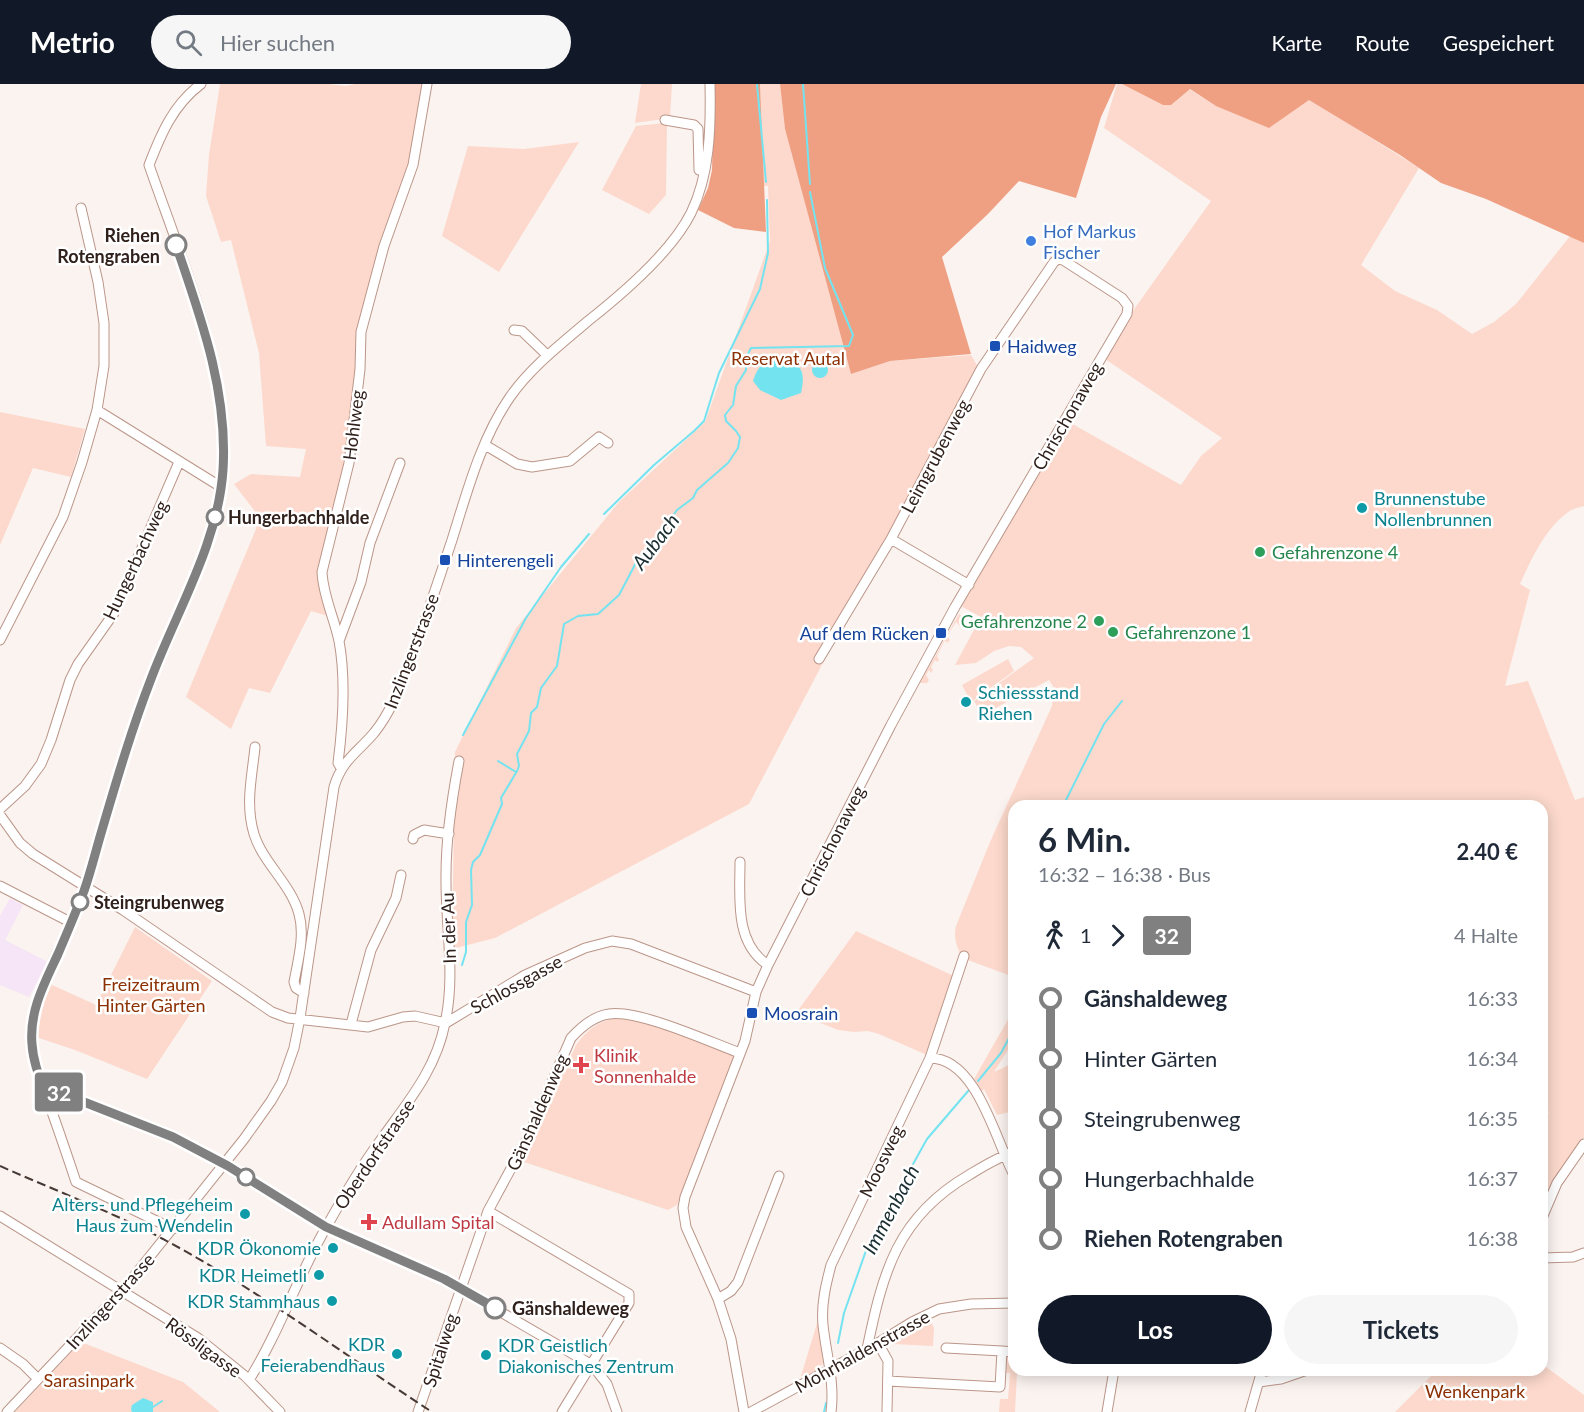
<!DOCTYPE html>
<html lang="de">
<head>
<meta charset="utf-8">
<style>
	:root { --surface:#fff; --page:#f6f6f7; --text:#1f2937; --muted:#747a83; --accent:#111827 }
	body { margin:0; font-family:Lato,sans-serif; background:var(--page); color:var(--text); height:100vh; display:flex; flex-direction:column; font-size:22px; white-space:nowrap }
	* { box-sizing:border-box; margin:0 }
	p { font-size:20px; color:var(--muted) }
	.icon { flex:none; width:33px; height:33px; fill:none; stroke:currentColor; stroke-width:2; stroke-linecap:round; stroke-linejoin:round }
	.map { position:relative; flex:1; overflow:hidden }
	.drawer { position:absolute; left:1008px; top:716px; width:540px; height:576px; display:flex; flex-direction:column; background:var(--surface); border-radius:18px; box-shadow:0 3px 15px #0003 }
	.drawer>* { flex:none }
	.badge { padding:0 12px; border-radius:4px; font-size:21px; line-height:39px }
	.map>.badge { position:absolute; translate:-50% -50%; box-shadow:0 0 0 3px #fff }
	.legs { display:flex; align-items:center; gap:9px; height:66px; padding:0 30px; font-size:20px }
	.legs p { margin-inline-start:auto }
	.overview { display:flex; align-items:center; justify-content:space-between; height:102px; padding:0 30px }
	h1 { font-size:33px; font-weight:700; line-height:45px }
	.cta { display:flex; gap:12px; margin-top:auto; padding:12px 30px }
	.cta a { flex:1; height:69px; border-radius:36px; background:var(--accent); color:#fff; font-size:24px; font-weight:700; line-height:69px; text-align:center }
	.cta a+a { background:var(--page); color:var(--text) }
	ul { padding:0 30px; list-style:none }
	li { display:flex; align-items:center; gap:21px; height:60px; font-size:22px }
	li i { display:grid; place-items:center; width:9px; height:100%; margin:0 8px; background:currentColor }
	li i::after { content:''; width:15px; height:15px; margin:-8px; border:4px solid; border-radius:50%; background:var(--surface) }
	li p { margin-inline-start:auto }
	li:first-child i { background:linear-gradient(#0000 50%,currentColor 0) }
	li:last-child i { background:linear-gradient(currentColor 50%,#0000 0) }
	header { display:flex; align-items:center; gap:36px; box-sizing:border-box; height:84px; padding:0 30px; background:var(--accent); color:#fff }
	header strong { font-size:28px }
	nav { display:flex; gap:33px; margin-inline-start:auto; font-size:21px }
	.search { width:420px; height:54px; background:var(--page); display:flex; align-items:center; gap:15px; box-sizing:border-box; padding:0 21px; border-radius:33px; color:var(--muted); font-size:22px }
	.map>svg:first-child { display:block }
</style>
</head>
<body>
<header>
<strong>Metrio</strong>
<div class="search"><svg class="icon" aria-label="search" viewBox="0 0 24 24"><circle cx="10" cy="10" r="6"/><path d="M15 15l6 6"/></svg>Hier suchen</div>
<nav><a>Karte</a><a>Route</a><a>Gespeichert</a></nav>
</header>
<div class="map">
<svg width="1584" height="1328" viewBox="0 0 1584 1328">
	<rect width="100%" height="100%" fill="#fbf3f0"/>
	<!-- education -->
	<path fill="#f6e5f6" d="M 10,814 L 23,821 L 5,856 L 48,878 L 29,913 L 0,901 L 0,832 Z"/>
	<!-- green -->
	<path fill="#fcd9cc" d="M 220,0 L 329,0 L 346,2 L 355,0 L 426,0 L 411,80 L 362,237 L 354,339 L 321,485 L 328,532 L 311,527 L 270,609 L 249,604 L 231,645 L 186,613 L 256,445 L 257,430 L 234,400 L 251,390 L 300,393 L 306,365 L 266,362 L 259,269 L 231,156 L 221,158 L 206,112 L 209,71 Z
		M 641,0 L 672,0 L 670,34 L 635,39 Z
		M 760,0 L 780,0 L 785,45 L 851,290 L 890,277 L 971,271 L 978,283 L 749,720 L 495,854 L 452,865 L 455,668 L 516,544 L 619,418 L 705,338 L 770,157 L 768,102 L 764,102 Z
		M 1117,0 L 1122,0 L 1163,21 L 1171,21 L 1189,5 L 1216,22 L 1309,15 L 1419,84 L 1361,181 L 1395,207 L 1437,226 L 1472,250 L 1494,238 L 1516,220 L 1570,152 L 1584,159 L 1584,422 C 1578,424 1571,425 1567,429 C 1545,445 1531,476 1520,500 L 1530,506 L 1505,602 L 1528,597 L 1575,716 L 1584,713 L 1584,1053 L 1549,1109 L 1542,1124 L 1542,1046 L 1549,1028 L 1542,1023 L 1542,722 L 1014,722 L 1014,893 L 965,875 C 957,868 953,852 956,842 L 990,758 L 1052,622 L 1054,604 L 1049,596 L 982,631 L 974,617 L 1034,574 L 1021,563 L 1009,562 L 994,567 L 976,579 L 955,581 L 981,533 L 957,520 L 1067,337 L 1181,401 L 1201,372 L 1222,354 L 1105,275 L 1135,224 L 1211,117 L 1104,44 Z
		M 665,39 L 667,40 L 666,111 L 649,130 L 602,106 L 636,42 Z
		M 579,58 L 499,188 L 442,152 L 468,62 L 524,65 Z
		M 0,328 L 85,345 L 71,393 L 33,384 L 0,461 Z
		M 959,530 L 964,533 L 960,542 L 956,538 L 947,552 L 950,556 L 947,559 L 945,556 L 937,572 L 939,576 L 937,578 L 935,576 L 931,583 L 933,586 L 931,589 L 929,586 L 926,591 L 929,596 L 927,599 L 920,599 Z
		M 1008,575 L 1014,587 L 971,618 L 962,601 Z
		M 135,843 L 212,897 L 147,995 L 75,966 L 36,953 L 41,926 L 50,900 L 96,921 Z
		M 856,847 L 954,892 L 927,971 L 879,950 L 868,947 L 854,948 L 838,946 L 796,929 Z
		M 1014,925 L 1014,956 L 994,988 L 1007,982 L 1014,974 L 1014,1027 L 997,1031 L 984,1005 L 982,1007 L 974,995 Z
		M 615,934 L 643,938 L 737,971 L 677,1121 L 668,1126 L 524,1078 L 576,961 C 587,946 597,938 615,934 Z
		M 929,1234 L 934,1244 L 933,1262 L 893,1260 L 894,1254 L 898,1249 Z
		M 818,1236 L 823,1279 L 819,1285 L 804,1293 L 801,1292 Z
		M 81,1258 L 183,1298 L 220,1328 L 153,1328 L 153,1318 L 131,1325 L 132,1328 L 15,1328 Z
		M 1006,1270 L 1014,1270 L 1014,1286 L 1052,1286 L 1051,1289 L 1017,1289 L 1015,1328 L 999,1328 L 1000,1315 L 1008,1315 L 1010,1289 L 1005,1289 Z
		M 1542,1280 L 1584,1311 L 1584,1328 L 1395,1328 L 1437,1286 L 1542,1286 Z"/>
	<!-- forest -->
	<path fill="#efa083" d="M 714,0 L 760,0 L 766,148 L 734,144 L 698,126 L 708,104 L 712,86 Z
		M 780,0 L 1116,0 L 1101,33 L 1076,114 L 1019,97 L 988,130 L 942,173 L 971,270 L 890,277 L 851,290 L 785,45 Z
		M 1122,0 L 1584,0 L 1584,159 L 1486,115 L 1441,99 L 1400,71 L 1309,16 L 1269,44 L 1216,22 L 1190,5 L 1171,21 L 1163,21 Z"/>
	<!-- water -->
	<path fill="#74e3f0" d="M 773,274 C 799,280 807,281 801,309 L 781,316 L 760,306 L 753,297 C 756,286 762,278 773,274 Z
		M812 286a8 8 0 1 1 16 0a8 8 0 1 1-16 0Z
		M 143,1314 L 153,1318 L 153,1328 L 132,1328 L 131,1325 L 132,1321 Z"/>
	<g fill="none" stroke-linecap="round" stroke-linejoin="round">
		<!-- stream -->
		<path stroke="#74e3f0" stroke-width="2" d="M 757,0 L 766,98
			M 803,0 L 810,100
			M 604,430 L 654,381 L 694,347 L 704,337 L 719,289 L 760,205 L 768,169 L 767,116
			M 463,651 L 526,534 L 561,483 L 589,450
			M 498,677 L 516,688
			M 1063,722 L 1104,640 L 1122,617
			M 462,881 L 466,868 L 466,838 L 472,821 L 471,786 L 473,778 L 480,771 L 502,720 L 501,714 L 517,687 L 519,682 L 517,670 L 529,647 L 531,629 L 537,623 L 541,604 L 557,582 L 564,540 L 578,532 L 598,530 L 619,511 L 638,475 L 663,453 L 666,441 L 677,426 L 693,414 L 697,406 L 728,379 L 738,364 L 740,353 L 736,347 L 726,337 L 725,331 L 733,321 L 736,302 L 746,286 L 746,274 L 751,264 L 849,262 L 853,251 L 825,184 L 810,108
			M 978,997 L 1001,969 L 1014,945
			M 838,1259 L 844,1229 L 868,1161 L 927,1055 L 969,1006
			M 153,1323 L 162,1317
			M 824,1328 L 826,1319"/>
		<!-- minor casing -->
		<g stroke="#bb9689" stroke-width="11">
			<path id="minor" d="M 665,36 L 694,41 L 698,45 L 699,86
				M 514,246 L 522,247 L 547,271
				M 97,326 L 221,403
				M 485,361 L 517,380 L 532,383 L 570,377 L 599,353 L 608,359
				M 891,455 L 969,501
				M 0,556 L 63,433 L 82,378 L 97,326 L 104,282 L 104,239 L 98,198 L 81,124
				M 339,557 L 361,498 L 370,459 L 400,379
				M 255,663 C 252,693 245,720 254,750 C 263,779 291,800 299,830 C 305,852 298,876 294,898 L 296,904 L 304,909
				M 341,684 L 338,679 C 343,640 346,595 339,557 C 334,533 323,512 322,488 L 349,379 L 360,285 L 361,248 L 384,162 L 413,81 L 427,0
				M 0,725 L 25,702 L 41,680 L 51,656 L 70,596 L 78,580 L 114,529 L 179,378
				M 0,731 L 20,759 L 33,770 L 123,826 L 272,928 L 288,934 L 368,943 L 403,933 L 415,932 L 446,939
				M 413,755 L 414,751 L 424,746 L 449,750
				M 740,778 C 740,813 734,859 768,881
				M 0,802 L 72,839
				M 446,939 L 525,891 L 585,864 L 612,857 L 631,860 L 756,908
				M 351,940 L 371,866 L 396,814 L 401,791
				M 930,974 C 977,974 996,1058 1014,1091
				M 45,1008 L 56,1007 L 173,1053 L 228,1082 L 326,1143 L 444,1195 L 592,1281 L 607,1300 L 617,1328
				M 488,1127 L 629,1210 L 629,1219 L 562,1328
				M 0,1132 L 198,1254 L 245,1292 L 280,1328
				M 1542,1134 L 1557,1099 L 1584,1060
				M 173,1145 L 76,1098 C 67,1071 58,1044 48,1017 C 41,997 32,977 32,955 C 31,908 63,863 79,819 C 102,759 115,695 136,634 C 164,555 216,471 223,387 C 231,288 181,174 149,81 C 161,50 173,21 201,0
				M 1542,1174 L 1573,1173 L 1584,1169
				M 718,1215 L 731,1207 L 738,1198 L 779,1092
				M 878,1259 L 888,1277 L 887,1328
				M 0,1264 L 23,1280 L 38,1295
				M 867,1265 C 883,1188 897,1133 969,1091 C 984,1082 998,1073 1014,1068
				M 1002,1267 L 1014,1268
				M 249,1296 C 280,1247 298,1191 327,1142 C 343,1113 360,1084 380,1057 C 407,1019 436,986 445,939 C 456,890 445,840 446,790 C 446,752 452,714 459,677
				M 888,1297 L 1000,1303 L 1002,1267 L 946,1264
				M 1259,1298 L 1281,1295 L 1307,1286
				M 7,1328 L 127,1201 L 244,1055 L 271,1017 L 282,998 L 294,964 L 300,934 L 334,703 C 342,676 357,669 374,649 C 382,639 388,629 393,618 C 416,565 434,510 452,456 C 467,408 481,355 510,313 C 531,283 560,261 588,237 C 621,211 672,167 691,129 C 710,90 711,43 710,0
				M 418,1328 L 488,1127 L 527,1055 L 571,954 C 581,943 594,932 609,930 C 638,925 710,958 740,969
				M 744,1328 L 731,1255 L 718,1215 L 686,1143 L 683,1124 L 685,1113 L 745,957 L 756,908 L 768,881 L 891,641 L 955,523 L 1127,230 L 1128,222 L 1122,214 L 1063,176 L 1058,175 L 1054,178 L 981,285 L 891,455 L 819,575
				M 751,1328 L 878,1259 L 912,1238 L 939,1225 L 971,1220 L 1014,1219
				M 831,1328 C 835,1298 826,1270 823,1241 C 821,1220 826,1200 831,1181 L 930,974 L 964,872
				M 1107,1328 L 1114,1286
				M 1250,1328 L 1262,1286"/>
		</g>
		<!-- minor -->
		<use href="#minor" stroke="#fff" stroke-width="9"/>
		<!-- rail -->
		<path stroke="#473934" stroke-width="2" stroke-dasharray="9 4.5" stroke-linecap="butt" d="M 0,1082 C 54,1106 110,1127 163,1155 C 257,1205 343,1270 432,1328"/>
	</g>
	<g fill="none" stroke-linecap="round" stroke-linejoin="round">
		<!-- line-1 casing -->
		<g stroke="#fff" stroke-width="14">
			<path id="line-1" d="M 176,161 C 201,234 228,307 223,386 C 218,460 177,526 151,595 C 132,644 117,695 102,746 C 96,766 91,787 84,807 C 76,828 67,849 58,870 C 45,898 29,927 32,960 C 33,977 39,992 45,1008 L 56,1007 L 173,1053 L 228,1082 L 326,1143 L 444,1195 L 495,1224"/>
		</g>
		<!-- line-1 -->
		<use href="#line-1" stroke="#808080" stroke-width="9"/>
	</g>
	<!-- markers -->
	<circle fill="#3f7fe0" stroke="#fff" stroke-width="2" cx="1031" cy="157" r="6"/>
	<g fill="#fff" stroke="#808080" stroke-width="3">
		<circle cx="176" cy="161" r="10"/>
		<circle cx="215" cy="433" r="8"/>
		<circle cx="80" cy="818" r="8"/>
		<circle cx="246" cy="1093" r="8"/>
		<circle cx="495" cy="1224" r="10"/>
	</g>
	<g fill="#1a4fb4" stroke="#fff" stroke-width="2">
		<rect x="989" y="256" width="12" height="12" rx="3"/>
		<rect x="439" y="470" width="12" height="12" rx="3"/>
		<rect x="935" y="543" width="12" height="12" rx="3"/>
		<rect x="746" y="923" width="12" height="12" rx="3"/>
	</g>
	<g fill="#0f9aa8" stroke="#fff" stroke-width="2">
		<circle cx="1362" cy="424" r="6"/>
		<circle cx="966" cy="618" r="6"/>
		<circle cx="245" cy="1130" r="6"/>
		<circle cx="333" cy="1164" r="6"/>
		<circle cx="319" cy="1191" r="6"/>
		<circle cx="332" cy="1217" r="6"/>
		<circle cx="397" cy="1270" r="6"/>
		<circle cx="486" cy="1271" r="6"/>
	</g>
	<g fill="#2e9e5b" stroke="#fff" stroke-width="2">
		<circle cx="1260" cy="468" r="6"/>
		<circle cx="1099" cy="537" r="6"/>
		<circle cx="1113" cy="548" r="6"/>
	</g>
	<g fill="#e0444e" stroke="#fff" stroke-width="2">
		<path d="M578 972h6v6h6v6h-6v6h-6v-6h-6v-6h6z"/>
		<path d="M366 1129h6v6h6v6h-6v6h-6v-6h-6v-6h6z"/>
	</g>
	<g text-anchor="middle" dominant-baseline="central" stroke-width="5" stroke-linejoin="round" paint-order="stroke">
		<!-- shop labels -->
		<g font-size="18" fill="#366cbe" stroke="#fff" text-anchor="start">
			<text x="1043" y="147">Hof Markus<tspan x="1043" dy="21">Fischer</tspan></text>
		</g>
		<!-- stop labels -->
		<g font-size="18" font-weight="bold" fill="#30211c" stroke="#fff" text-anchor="start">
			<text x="160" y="151" text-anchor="end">Riehen<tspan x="160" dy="21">Rotengraben</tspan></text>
			<text x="228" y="433">Hungerbachhalde</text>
			<text x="94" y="818">Steingrubenweg</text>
			<text x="512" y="1224">Gänshaldeweg</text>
		</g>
		<!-- transit labels -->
		<g font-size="18" fill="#164399" stroke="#fff" text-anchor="start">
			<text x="1007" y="262">Haidweg</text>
			<text x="457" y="476">Hinterengeli</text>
			<text x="929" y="549" text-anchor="end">Auf dem Rücken</text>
			<text x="764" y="929">Moosrain</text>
		</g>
		<!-- park labels -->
		<g font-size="18" fill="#8c3003" stroke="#fff">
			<text x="788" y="274">Reservat Autal</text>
			<text x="151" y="900">Freizeitraum<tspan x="151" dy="21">Hinter Gärten</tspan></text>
			<text x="89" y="1296">Sarasinpark</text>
			<text x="1475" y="1307">Wenkenpark</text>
		</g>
		<!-- street labels -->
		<g font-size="18" fill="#30211c" stroke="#fff">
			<text transform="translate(1067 332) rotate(-60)">Chrischonaweg</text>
			<text transform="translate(353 341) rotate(-83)">Hohlweg</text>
			<text transform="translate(935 372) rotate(-62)">Leimgrubenweg</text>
			<text transform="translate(135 476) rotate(-65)">Hungerbachweg</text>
			<text transform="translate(411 567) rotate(-69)">Inzlingerstrasse</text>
			<text transform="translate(832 757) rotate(-63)">Chrischonaweg</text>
			<text transform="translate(448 844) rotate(-92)">In der Au</text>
			<text transform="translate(516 900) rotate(-29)">Schlossgasse</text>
			<text transform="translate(537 1028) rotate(-66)">Gänshaldenweg</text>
			<text transform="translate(374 1070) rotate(-56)">Oberdorfstrasse</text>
			<text transform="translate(881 1077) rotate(-64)">Moosweg</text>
			<text transform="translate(110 1217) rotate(-48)">Inzlingerstrasse</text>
			<text transform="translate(204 1263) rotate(36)">Rössligasse</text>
			<text transform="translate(440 1266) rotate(-72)">Spitalweg</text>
			<text transform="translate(862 1267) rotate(-29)">Mohrhaldenstrasse</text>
		</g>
		<!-- culture labels -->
		<g font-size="18" fill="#0d838f" stroke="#fff" text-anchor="end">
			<text x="1374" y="414" text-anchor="start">Brunnenstube<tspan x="1374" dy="21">Nollenbrunnen</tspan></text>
			<text x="978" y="608" text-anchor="start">Schiessstand<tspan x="978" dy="21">Riehen</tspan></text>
			<text x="233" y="1120">Alters- und Pflegeheim<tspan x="233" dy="21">Haus zum Wendelin</tspan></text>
			<text x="321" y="1164">KDR Ökonomie</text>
			<text x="307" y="1191">KDR Heimetli</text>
			<text x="320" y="1217">KDR Stammhaus</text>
			<text x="385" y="1260">KDR<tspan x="385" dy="21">Feierabendhaus</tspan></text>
			<text x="498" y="1261" text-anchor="start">KDR Geistlich<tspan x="498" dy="21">Diakonisches Zentrum</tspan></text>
		</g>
		<!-- leisure labels -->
		<g font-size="18" fill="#27864d" stroke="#fff" text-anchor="start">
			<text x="1272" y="468">Gefahrenzone 4</text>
			<text x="1087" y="537" text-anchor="end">Gefahrenzone 2</text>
			<text x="1125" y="548">Gefahrenzone 1</text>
		</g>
		<!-- health labels -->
		<g font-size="18" fill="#be3a42" stroke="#fff" text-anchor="start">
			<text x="594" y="971">Klinik<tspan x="594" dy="21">Sonnenhalde</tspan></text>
			<text x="382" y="1138">Adullam Spital</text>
		</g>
		<!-- water labels -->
		<g font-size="20" font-style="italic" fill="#1a2e31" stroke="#fff">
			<text transform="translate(655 457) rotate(-53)">Aubach</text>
			<text transform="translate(890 1125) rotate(-62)">Immenbach</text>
		</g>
	</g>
</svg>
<b class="badge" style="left:59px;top:1008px;background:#808080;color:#fff">32</b>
<section class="drawer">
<div class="overview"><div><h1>6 Min.</h1><p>16:32 – 16:38 · Bus</p></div><b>2.40 €</b></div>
<div class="legs"><svg class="icon" aria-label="walk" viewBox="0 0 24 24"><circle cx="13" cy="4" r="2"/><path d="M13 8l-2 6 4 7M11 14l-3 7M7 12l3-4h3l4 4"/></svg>1<svg class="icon" aria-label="forward" viewBox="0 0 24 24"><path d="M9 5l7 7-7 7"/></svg><b class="badge" style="background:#808080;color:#fff">32</b><p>4 Halte</p></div>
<ul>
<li><i style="color:#808080"></i><b>Gänshaldeweg</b><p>16:33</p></li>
<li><i style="color:#808080"></i><span>Hinter Gärten</span><p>16:34</p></li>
<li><i style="color:#808080"></i><span>Steingrubenweg</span><p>16:35</p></li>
<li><i style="color:#808080"></i><span>Hungerbachhalde</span><p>16:37</p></li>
<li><i style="color:#808080"></i><b>Riehen Rotengraben</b><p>16:38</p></li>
</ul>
<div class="cta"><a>Los</a><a>Tickets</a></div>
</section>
</div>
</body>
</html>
